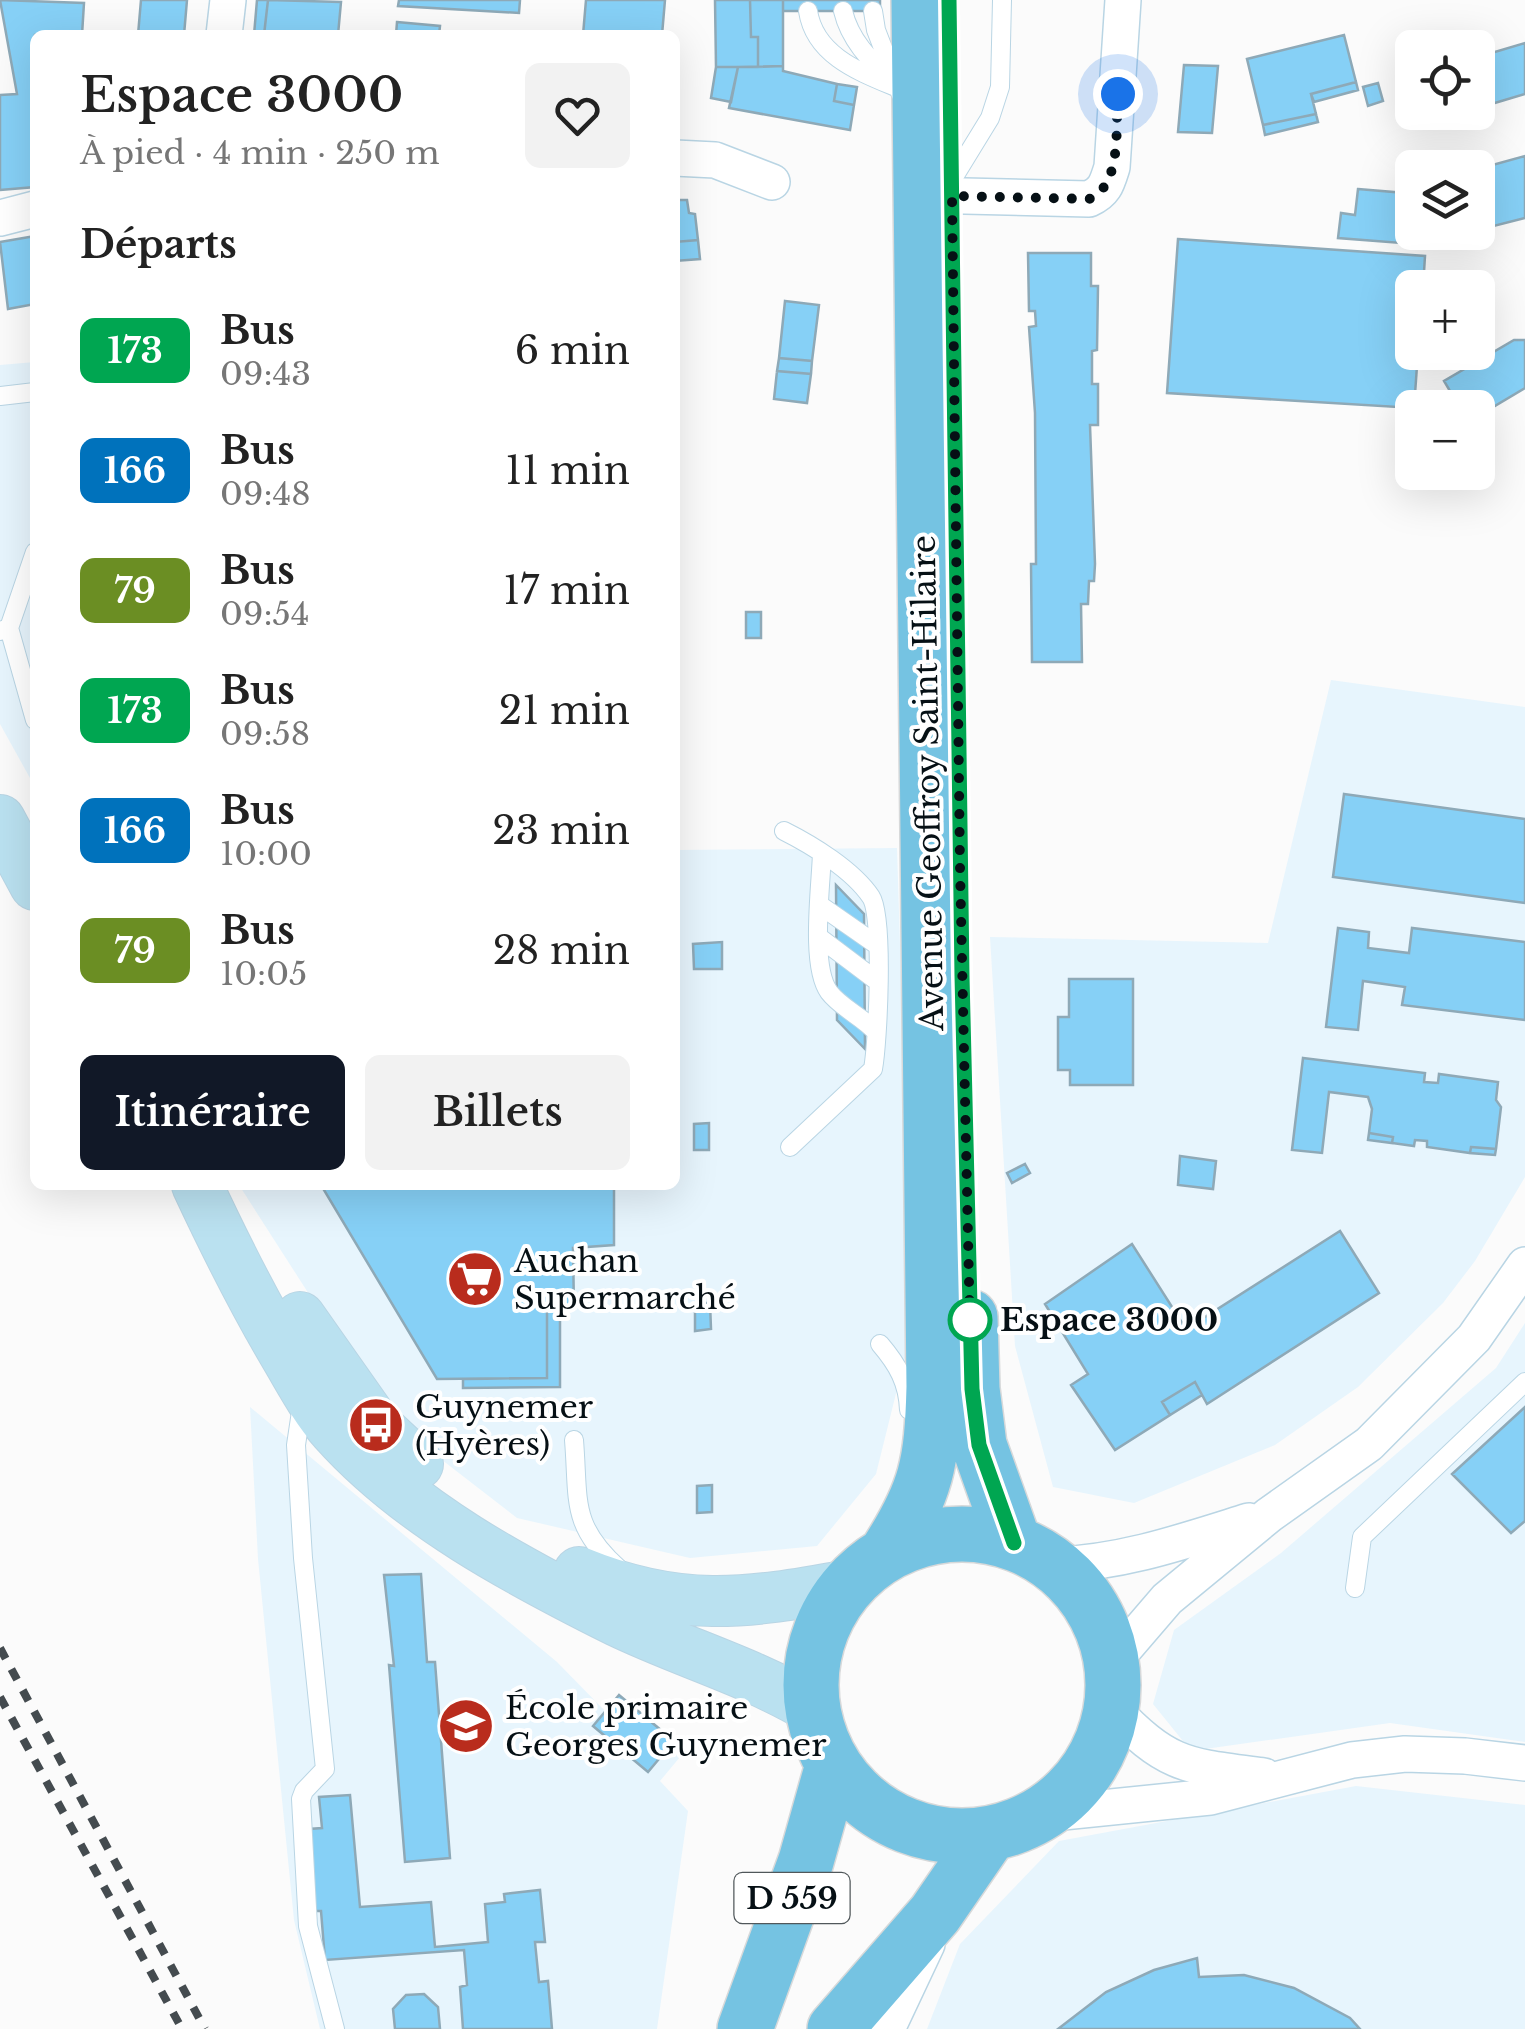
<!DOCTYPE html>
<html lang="fr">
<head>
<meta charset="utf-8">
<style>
	:root { --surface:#fff; --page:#f2f2f2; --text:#222; --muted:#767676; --accent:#111827 }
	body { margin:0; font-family:"Libre Baskerville",serif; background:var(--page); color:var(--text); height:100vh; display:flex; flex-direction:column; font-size:38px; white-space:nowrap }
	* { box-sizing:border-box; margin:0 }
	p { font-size:32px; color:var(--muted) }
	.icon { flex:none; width:55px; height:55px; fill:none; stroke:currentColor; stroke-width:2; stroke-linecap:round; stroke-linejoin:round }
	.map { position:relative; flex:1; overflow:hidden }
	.drawer { position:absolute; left:30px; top:30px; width:650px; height:1160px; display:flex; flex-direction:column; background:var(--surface); border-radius:15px; box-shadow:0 10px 40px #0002 }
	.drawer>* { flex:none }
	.badge { padding:0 20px; border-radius:15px; font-size:35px; line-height:65px }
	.fabs { position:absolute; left:1395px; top:30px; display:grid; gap:20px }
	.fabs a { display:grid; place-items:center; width:100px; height:100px; border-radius:15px; background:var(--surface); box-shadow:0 10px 40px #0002; font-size:50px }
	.you { position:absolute; width:50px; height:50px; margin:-25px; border:8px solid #fff; border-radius:50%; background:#1a73e8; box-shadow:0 0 0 15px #1a73e833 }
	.map>.badge { position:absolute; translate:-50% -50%; box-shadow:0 0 0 5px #fff }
	h2 { padding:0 50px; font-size:38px; line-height:90px }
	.round { display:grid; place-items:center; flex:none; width:105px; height:105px; border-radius:15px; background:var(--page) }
	.head { display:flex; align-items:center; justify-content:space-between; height:170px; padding:0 50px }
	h1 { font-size:48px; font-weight:600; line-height:75px }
	.action { display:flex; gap:20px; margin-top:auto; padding:20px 50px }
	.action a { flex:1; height:115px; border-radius:15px; background:var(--accent); color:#fff; font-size:40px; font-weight:600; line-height:115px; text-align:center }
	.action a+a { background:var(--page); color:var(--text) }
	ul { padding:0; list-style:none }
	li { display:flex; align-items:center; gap:30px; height:120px; padding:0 50px }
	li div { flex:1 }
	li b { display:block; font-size:38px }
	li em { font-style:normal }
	li .badge { min-width:110px; font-weight:700; text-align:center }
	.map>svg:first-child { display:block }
</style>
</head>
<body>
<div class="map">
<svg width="1525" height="2029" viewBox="0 0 1525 2029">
	<rect width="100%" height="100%" fill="#fbfbfb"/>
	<!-- built -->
	<path fill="#e7f5fd" d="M 35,362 L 35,787 L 0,724 L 0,365 Z
		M 1331,680 L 1525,707 L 1525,1177 L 1475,1261 L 1443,1303 L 1358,1387 L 1275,1445 L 1134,1503 L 1053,1487 L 1015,1346 L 990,937 L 1268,943 Z
		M 897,848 L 912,1329 L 876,1474 L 817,1546 L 690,1558 L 517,1518 L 389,1419 L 239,1185 L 675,1185 L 675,850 Z
		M 1525,1323 L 1525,1742 L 1390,1723 L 1191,1751 L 1153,1704 L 1174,1630 L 1281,1553 L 1496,1368 Z
		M 250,1407 L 557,1662 L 605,1711 L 619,1695 L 685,1751 L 660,1781 L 688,1811 L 657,2029 L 320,2029 L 294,1920 L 258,1559 Z
		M 1356,1786 L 1525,1805 L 1525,2029 L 927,2029 L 960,1944 L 1059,1841 Z"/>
	<!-- building -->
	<path fill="#86d0f6" stroke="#8ea9b7" stroke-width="2.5" d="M 0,0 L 84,3 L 82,35 L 35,35 L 35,187 L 0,190 L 0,95 L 17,94 Z
		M 141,0 L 187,0 L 184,35 L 138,35 Z
		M 257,0 L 268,0 L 264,35 L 254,35 Z
		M 268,0 L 341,2 L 338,35 L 264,35 Z
		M 399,0 L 520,0 L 519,13 L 398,6 Z
		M 586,0 L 665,0 L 662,35 L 583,35 Z
		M 715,0 L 750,0 L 751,37 L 758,37 L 758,67 L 716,67 Z
		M 750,0 L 783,0 L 783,66 L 758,67 L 758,37 L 751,37 Z
		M 783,0 L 880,0 L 880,11 L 783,11 Z
		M 397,22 L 440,26 L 439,35 L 396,35 Z
		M 1344,35 L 1356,82 L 1311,94 L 1316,114 L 1263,125 L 1247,59 Z
		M 1525,43 L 1525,94 L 1478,108 L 1478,57 Z
		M 1184,65 L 1218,66 L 1212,133 L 1178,132 Z
		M 783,66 L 783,71 L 837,84 L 834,101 L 854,105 L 850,130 L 729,108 L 738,67 Z
		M 716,67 L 738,67 L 731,102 L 711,98 Z
		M 1356,82 L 1358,90 L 1314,102 L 1311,94 Z
		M 1378,83 L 1383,101 L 1368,106 L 1363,87 Z
		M 837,84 L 857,87 L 854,105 L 834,101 Z
		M 1422,112 L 1461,112 L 1426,123 Z
		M 1316,114 L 1318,122 L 1265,135 L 1263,125 Z
		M 1525,156 L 1525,218 L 1478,230 L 1478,169 Z
		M 1358,189 L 1405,193 L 1401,243 L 1338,238 L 1341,213 L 1355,215 Z
		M 675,200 L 687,200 L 689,213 L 695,214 L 698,240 L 675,242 Z
		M 35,236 L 35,304 L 8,309 L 0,242 Z
		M 1178,239 L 1425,256 L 1423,288 L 1412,288 L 1412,352 L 1418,352 L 1414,408 L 1167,393 Z
		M 698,240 L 700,259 L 675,261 L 675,242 Z
		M 1028,253 L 1091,253 L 1091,286 L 1098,286 L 1097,350 L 1092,351 L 1092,384 L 1098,384 L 1098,425 L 1090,425 L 1095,564 L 1094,581 L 1089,581 L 1088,604 L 1081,604 L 1082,662 L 1032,662 L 1031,564 L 1036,564 L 1035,413 L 1029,327 L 1036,326 L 1035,311 L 1029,311 Z
		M 785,301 L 819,305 L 812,361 L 779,358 Z
		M 1514,340 L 1525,340 L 1525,388 L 1478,416 L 1478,408 L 1460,408 L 1444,381 Z
		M 779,358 L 812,361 L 811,374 L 777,371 Z
		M 777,371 L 811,374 L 807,403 L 774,399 Z
		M 746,612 L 761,612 L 761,638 L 746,638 Z
		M 1344,794 L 1525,819 L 1525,903 L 1333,877 Z
		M 836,885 L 864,914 L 865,1049 L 837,1020 Z
		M 1338,928 L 1369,932 L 1368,948 L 1409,953 L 1412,928 L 1525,942 L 1525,1020 L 1402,1005 L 1405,987 L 1363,981 L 1358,1030 L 1326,1027 Z
		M 722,942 L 722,969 L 694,969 L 693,944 Z
		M 1069,979 L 1133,979 L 1133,1085 L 1070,1085 L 1070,1070 L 1058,1070 L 1058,1017 L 1069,1017 Z
		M 1303,1058 L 1425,1073 L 1424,1082 L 1438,1083 L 1439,1074 L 1498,1082 L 1496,1100 L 1501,1107 L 1496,1149 L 1471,1147 L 1470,1153 L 1427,1147 L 1427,1141 L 1415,1140 L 1414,1146 L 1392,1143 L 1393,1137 L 1369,1133 L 1372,1109 L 1368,1097 L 1329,1092 L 1322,1153 L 1292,1150 Z
		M 709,1123 L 709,1150 L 694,1150 L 694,1124 Z
		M 1369,1133 L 1393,1137 L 1392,1143 L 1368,1140 Z
		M 1471,1147 L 1496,1149 L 1495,1155 L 1470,1153 Z
		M 1180,1156 L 1216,1161 L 1213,1189 L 1178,1185 Z
		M 1025,1164 L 1030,1173 L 1012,1183 L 1007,1173 Z
		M 321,1185 L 614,1185 L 614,1245 L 573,1248 L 574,1309 L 547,1310 L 547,1378 L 437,1379 Z
		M 1340,1231 L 1379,1293 L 1207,1404 L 1195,1382 L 1162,1402 L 1170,1415 L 1115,1450 L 1071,1385 L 1088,1374 L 1045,1304 L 1132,1244 L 1186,1329 Z
		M 695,1303 L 710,1303 L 711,1329 L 695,1331 Z
		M 547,1310 L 560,1311 L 560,1387 L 463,1388 L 463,1379 L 547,1378 Z
		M 1195,1382 L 1202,1395 L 1170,1415 L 1162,1402 Z
		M 1525,1407 L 1525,1521 L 1511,1533 L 1452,1474 Z
		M 712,1485 L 712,1512 L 697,1513 L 697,1486 Z
		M 421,1574 L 427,1662 L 435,1662 L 450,1858 L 405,1862 L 389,1665 L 394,1666 L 384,1575 Z
		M 619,1695 L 674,1741 L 648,1772 L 593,1726 Z
		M 350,1795 L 360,1907 L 431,1902 L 435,1947 L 488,1942 L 485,1904 L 505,1902 L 504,1894 L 540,1890 L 545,1942 L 535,1942 L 539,1982 L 548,1981 L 552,2029 L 463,2029 L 460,1987 L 467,1985 L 464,1950 L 325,1960 L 321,1911 L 315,1911 L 309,1829 L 322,1828 L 319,1797 Z
		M 1197,1958 L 1199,1977 L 1244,1975 L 1294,1988 L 1350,2018 L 1360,2029 L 1058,2029 L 1106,1992 L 1154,1970 Z
		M 424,1994 L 438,2007 L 440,2029 L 395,2029 L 393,2009 L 406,1995 Z"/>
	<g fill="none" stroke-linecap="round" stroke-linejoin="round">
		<!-- lane casing -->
		<g stroke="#b9d5e4" stroke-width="20">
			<path id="lane" d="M 808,11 C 815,56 860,72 898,88
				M 843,11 C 850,40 869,59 891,80
				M 873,11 L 876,30 L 901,95
				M 932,180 L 952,180 L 990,118 L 1000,87 L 1002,0
				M 0,396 L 35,392
				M 9,628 L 35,720
				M 0,631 L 9,628 L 35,552
				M 784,831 C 812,845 853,870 871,897 C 884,917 878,1042 873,1069 L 790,1147
				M 822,853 C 821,886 810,966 829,992 C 841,1008 863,1017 876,1032
				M 821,906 L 877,945
				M 820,938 L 877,981
				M 880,1344 C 898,1365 908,1383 909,1410
				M 302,1405 L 296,1445 L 303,1558 L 325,1769 L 304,1791 L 301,1799 L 308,1926 L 335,2029
				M 574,1440 C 579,1501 570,1525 619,1569
				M 1355,1588 L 1362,1537 L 1525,1382"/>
		</g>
		<!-- street casing -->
		<g stroke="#b9d5e4" stroke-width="38">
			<path id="street" d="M 224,35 L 228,0
				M 675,158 L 715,160 L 772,182
				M 922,195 L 1089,199 C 1105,192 1107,183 1112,167 L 1123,0
				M 0,218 L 35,209
				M 1055,1565 C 1122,1563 1185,1541 1249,1521
				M 1112,1663 L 1167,1599 L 1269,1515 L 1369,1444 L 1474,1338 L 1525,1265
				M 1112,1708 C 1168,1767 1186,1766 1264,1776
				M 1043,1814 L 1210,1797 L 1352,1760 L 1405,1754 L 1465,1756 L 1525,1763
				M 887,2029 L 927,1944"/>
		</g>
		<!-- secondary casing -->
		<g stroke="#b9d5e4" stroke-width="52">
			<path id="secondary" d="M 0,820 L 35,885
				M 197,1185 C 225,1245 254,1303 288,1360 C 302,1384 316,1410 334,1430 C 409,1514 517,1571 617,1621 C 681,1652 750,1671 812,1708
				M 300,1317 L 376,1425 L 418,1464
				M 579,1572 C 679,1613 745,1604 848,1585"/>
		</g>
		<!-- primary casing -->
		<g stroke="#d7d9da" stroke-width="58">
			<path id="primary" d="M 970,1317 L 972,1389 L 979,1445 L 1014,1543
				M811 1685a151 151 0 1 1 302 0a151 151 0 1 1-302 0Z
				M 886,1554 C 927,1491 932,1463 934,1387 L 919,0
				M 745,2029 L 806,1861 L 833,1765
				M 835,2029 L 935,1914 L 990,1834"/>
		</g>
		<!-- lane -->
		<use href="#lane" stroke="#fff" stroke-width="18"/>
		<!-- street -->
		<use href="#street" stroke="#fff" stroke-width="35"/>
		<!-- secondary -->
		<use href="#secondary" stroke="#bae1f0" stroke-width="50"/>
		<!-- primary -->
		<use href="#primary" stroke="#75c3e2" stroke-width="55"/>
		<!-- rail -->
		<path stroke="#444b4f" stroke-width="8" stroke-dasharray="12 12" stroke-linecap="butt" d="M 0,1648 L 205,2029
			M 0,1697 L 182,2029"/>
	</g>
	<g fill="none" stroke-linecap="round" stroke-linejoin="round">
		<!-- line casing -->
		<g stroke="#fff" stroke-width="22">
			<path id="line" d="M 949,0 L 962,976 L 972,1389 L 979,1445 L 1014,1543"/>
		</g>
		<!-- line -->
		<use href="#line" stroke="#00a651" stroke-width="15"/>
		<!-- walk -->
		<path stroke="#061015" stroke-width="10" stroke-dasharray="0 18" d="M 970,1320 L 970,1328 L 960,867 L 952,196 L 1089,199 C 1123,185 1115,126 1118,94"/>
	</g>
	<!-- icons -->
	<defs>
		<g id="supermarket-disc" transform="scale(2.875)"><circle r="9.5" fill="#b92c1d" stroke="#fff"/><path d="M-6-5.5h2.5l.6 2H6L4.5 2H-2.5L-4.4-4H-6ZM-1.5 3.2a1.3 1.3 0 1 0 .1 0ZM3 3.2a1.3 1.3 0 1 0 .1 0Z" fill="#fff"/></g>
		<g id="bus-disc" transform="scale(2.875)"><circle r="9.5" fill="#b92c1d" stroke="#fff"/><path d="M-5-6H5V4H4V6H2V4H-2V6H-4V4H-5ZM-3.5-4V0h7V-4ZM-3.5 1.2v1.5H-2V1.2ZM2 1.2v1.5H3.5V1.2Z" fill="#fff"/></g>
		<g id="school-disc" transform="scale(2.875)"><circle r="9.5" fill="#b92c1d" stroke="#fff"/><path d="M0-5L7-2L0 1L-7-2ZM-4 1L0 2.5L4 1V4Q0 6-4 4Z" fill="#fff"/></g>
	</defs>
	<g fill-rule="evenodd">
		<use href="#supermarket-disc" x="475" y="1279"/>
		<use href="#bus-disc" x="376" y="1425"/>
		<use href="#school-disc" x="466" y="1726"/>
	</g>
	<!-- markers -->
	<circle fill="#fff" stroke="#00a651" stroke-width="5" cx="970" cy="1320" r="20"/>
	<g text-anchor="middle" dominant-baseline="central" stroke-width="8" stroke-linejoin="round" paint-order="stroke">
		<!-- shield labels -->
		<rect fill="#fff" stroke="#51585b" stroke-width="2.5" x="734.5" y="1873" width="115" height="50" rx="8"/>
		<g font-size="30" font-weight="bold" fill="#061015">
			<text x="792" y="1898">D 559</text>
		</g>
		<!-- street labels -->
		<g font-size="32" fill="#061015" stroke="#fff">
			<text transform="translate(928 783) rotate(-91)">Avenue Geoffroy Saint-Hilaire</text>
		</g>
		<!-- poi labels -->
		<g font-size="32" fill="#061015" stroke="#fff" text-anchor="start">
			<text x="514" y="1261">Auchan<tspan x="514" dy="37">Supermarché</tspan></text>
			<text x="415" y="1407">Guynemer<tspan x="415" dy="37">(Hyères)</tspan></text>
			<text x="505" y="1708">École primaire<tspan x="505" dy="37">Georges Guynemer</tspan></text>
		</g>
		<!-- stop labels -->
		<g font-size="32" font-weight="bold" fill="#061015" stroke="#fff" text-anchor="start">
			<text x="1000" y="1320">Espace 3000</text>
		</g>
	</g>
</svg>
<div class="fabs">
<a><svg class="icon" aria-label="locate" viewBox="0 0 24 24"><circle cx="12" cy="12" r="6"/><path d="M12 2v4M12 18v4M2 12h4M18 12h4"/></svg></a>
<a><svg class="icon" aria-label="layers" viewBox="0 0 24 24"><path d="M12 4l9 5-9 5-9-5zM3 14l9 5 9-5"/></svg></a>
<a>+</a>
<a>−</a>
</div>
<div class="you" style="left:1118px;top:94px"></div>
<section class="drawer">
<div class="head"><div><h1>Espace 3000</h1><p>À pied · 4 min · 250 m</p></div><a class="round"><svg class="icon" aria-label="heart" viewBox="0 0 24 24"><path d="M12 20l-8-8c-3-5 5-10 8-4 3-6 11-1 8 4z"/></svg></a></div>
<h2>Départs</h2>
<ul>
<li><span class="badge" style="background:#00a651;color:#fff">173</span><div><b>Bus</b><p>09:43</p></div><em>6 min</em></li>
<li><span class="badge" style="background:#0072bc;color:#fff">166</span><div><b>Bus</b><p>09:48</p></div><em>11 min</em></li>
<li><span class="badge" style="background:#6b8e23;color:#fff">79</span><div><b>Bus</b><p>09:54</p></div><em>17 min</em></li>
<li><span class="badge" style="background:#00a651;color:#fff">173</span><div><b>Bus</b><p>09:58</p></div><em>21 min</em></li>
<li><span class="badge" style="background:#0072bc;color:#fff">166</span><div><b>Bus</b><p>10:00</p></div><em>23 min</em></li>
<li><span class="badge" style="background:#6b8e23;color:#fff">79</span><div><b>Bus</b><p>10:05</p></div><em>28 min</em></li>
</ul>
<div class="action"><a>Itinéraire</a><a>Billets</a></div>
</section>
</div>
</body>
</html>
